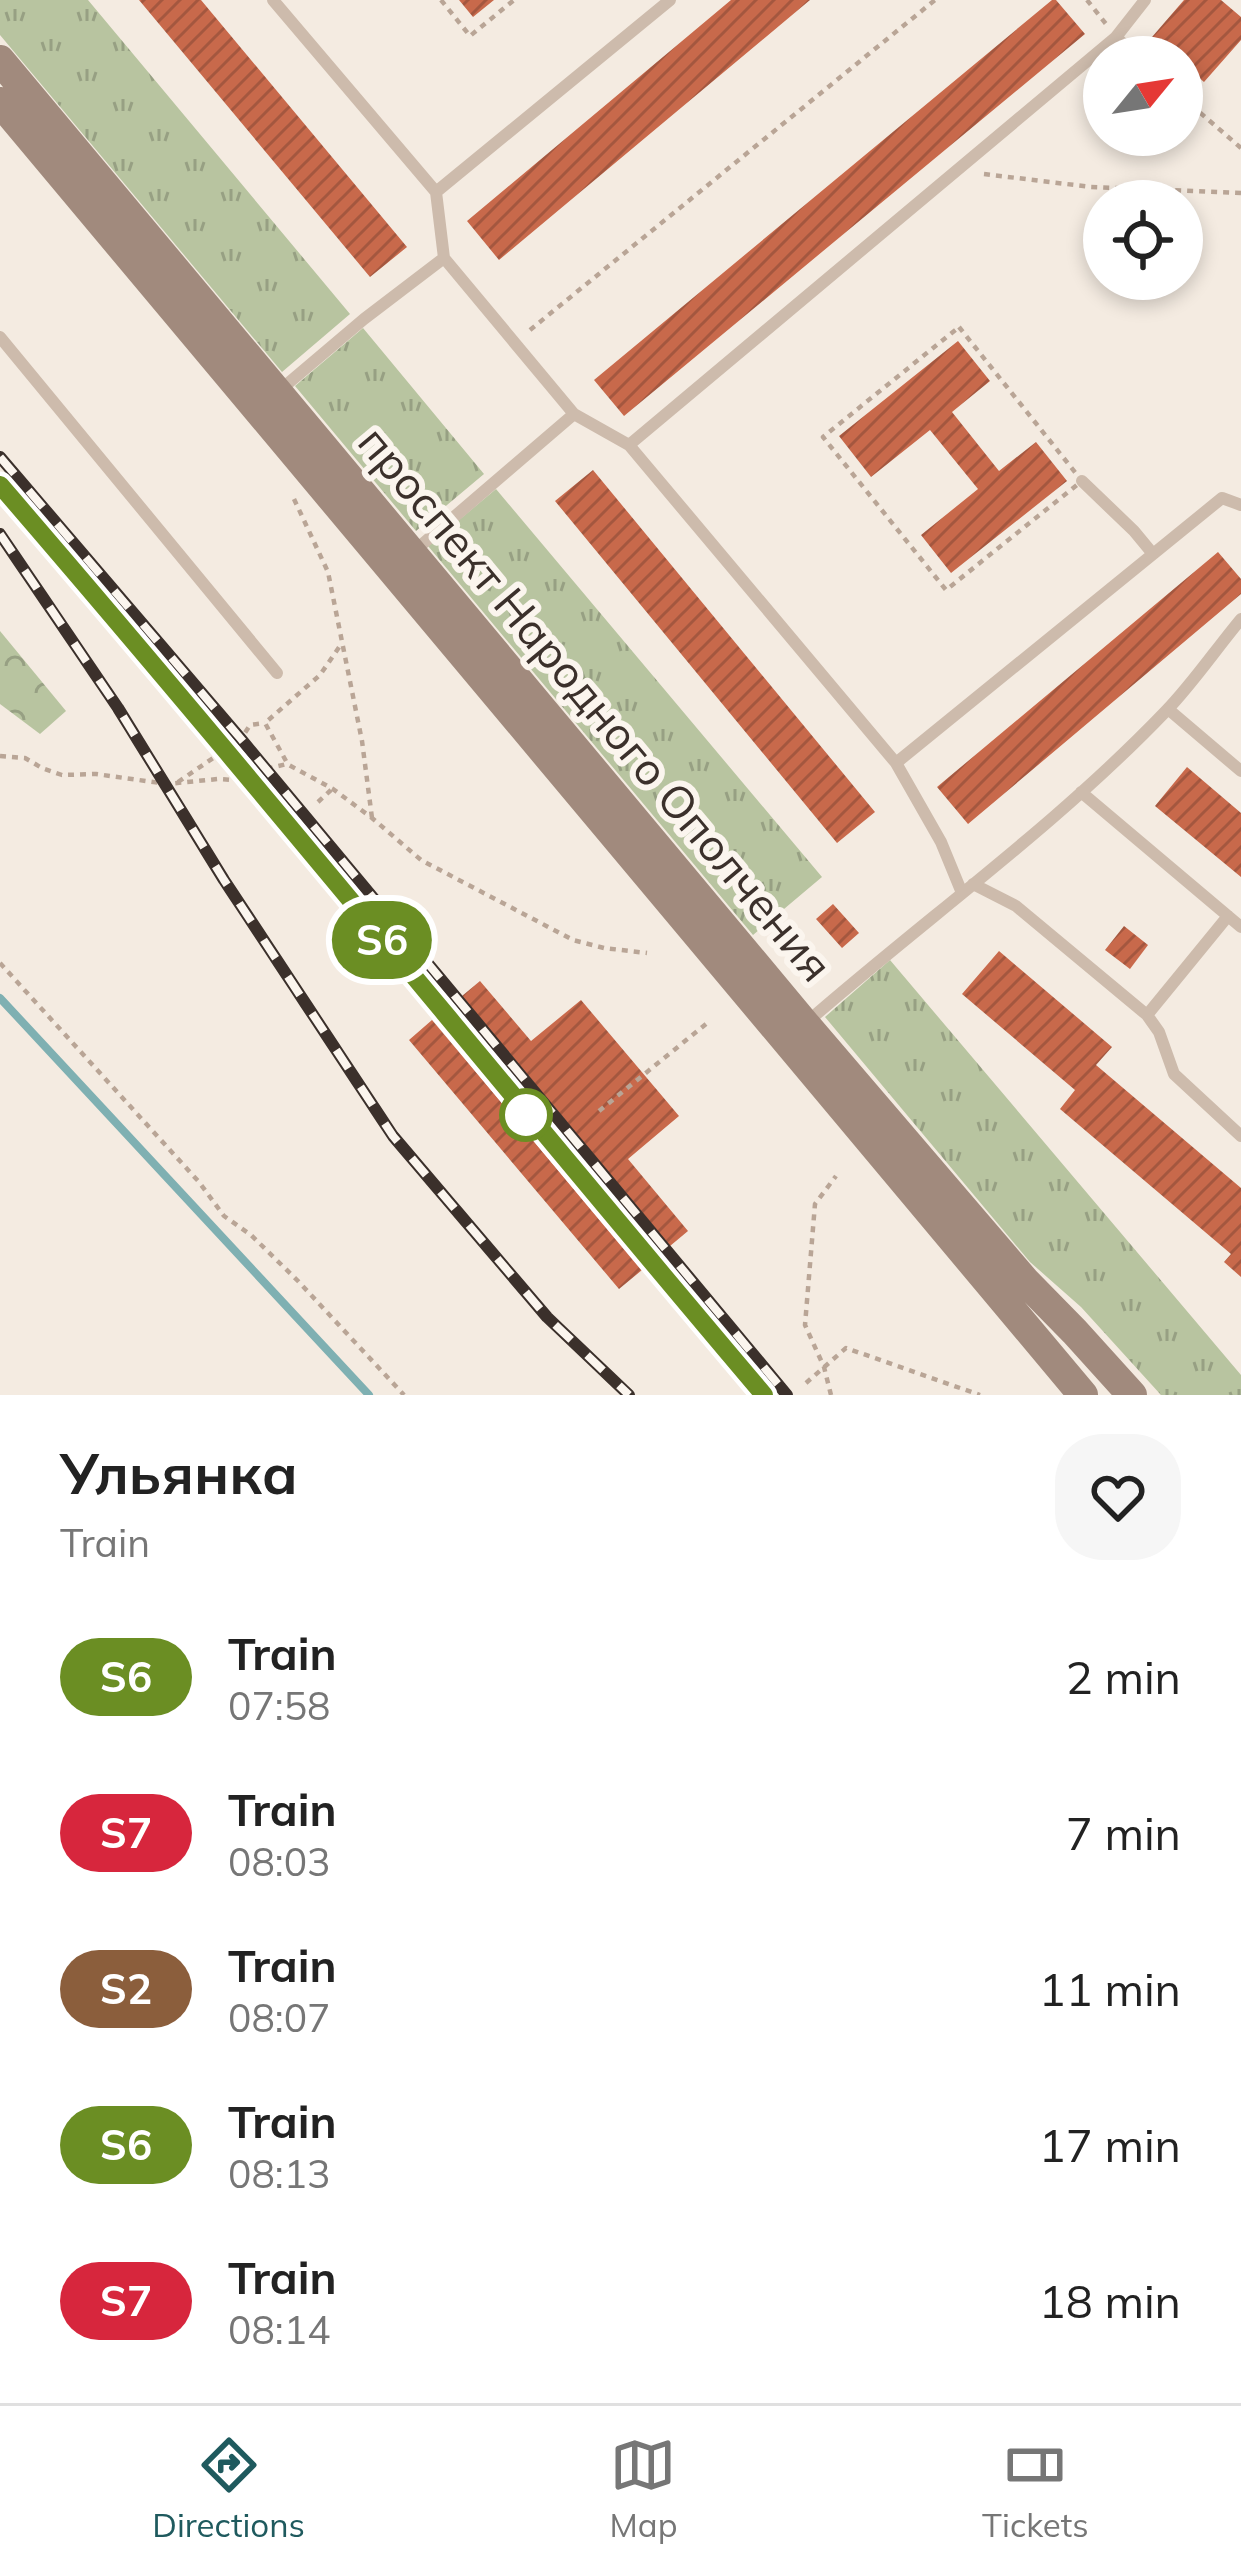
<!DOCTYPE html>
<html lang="en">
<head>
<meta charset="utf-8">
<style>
	:root { --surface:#fff; --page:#f6f6f6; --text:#222; --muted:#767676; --line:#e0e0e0; --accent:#1f5a5e }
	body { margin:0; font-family:Mulish,sans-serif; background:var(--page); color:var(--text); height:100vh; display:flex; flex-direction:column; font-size:45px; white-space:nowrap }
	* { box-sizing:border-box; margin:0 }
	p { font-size:39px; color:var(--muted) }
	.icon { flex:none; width:66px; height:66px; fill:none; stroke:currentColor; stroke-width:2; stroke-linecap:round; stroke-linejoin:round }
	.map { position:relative; height:1395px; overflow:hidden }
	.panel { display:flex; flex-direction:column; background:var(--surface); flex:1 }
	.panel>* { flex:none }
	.badge { padding:0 24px; border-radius:39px; font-size:42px; line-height:78px }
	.needle { width:78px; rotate:60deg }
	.tools { position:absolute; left:1083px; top:36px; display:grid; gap:24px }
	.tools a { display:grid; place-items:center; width:120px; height:120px; border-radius:50%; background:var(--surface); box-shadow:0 6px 18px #0003; font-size:60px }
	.map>.badge { position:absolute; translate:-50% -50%; box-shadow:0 0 0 6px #fff }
	.round { display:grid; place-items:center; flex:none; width:126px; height:126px; border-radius:48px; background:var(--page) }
	.head { display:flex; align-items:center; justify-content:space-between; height:204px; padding:0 60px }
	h1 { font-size:57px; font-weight:700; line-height:90px }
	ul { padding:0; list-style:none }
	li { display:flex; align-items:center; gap:36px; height:156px; padding:0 60px }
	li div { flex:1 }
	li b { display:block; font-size:45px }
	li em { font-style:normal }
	li .badge { min-width:132px; font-weight:700; text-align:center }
	.dock { display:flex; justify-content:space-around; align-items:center; height:168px; border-top:3px solid var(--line); background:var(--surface); font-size:33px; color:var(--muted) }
	.dock a { display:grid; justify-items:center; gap:6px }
	.dock .on { color:var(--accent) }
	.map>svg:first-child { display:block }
</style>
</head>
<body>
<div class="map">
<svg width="1241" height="1395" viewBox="0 0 1241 1395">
	<defs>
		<pattern id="grass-tufts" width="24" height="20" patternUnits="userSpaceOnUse" patternTransform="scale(3)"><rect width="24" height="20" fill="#b8c4a0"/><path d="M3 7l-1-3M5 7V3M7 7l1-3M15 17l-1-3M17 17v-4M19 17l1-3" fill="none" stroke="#97a083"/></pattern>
		<pattern id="forest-crowns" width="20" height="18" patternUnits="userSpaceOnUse" patternTransform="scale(3)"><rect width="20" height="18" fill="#b8c4a0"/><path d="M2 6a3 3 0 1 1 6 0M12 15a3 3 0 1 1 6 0" fill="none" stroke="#97a083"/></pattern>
		<pattern id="building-hatch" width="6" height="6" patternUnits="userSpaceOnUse" patternTransform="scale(3)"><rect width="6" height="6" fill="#c8694b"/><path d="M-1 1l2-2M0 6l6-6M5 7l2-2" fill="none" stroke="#a4573f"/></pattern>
	</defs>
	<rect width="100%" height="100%" fill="#f4ebe1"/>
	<!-- grass -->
	<path fill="url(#grass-tufts)" d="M 0,0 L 88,0 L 350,314 L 282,372 L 0,35 Z
		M 363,328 L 484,474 L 416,531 L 295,386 Z
		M 496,489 L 822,877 L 753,935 L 428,546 Z
		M 890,960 L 1241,1375 L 1241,1395 L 1161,1395 L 1081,1307 L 1030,1262 L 825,1017 Z"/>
	<!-- forest -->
	<path fill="url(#forest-crowns)" d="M 0,631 L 66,711 L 40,734 L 0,704 Z"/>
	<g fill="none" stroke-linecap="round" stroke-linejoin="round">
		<!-- stream -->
		<path stroke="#7fb0b2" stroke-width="8" d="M 0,998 L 369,1395"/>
	</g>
	<!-- building -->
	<path fill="url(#building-hatch)" d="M 139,0 L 201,0 L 407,247 L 370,277 Z
		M 459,0 L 494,0 L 473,17 Z
		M 731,0 L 810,0 L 499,260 L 467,221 Z
		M 1052,0 L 1056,0 L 1085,34 L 624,416 L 594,380 Z
		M 1184,0 L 1221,0 L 1241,17 L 1241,40 L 1204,82 L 1182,63 L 1182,57 L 1175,57 L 1152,37 Z
		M 958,341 L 990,381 L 952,412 L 999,471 L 1036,442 L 1067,481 L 951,573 L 921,535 L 978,489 L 930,430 L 871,477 L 839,436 Z
		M 593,470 L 875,812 L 837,843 L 555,501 Z
		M 1218,552 L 1241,579 L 1241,594 L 968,824 L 937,787 Z
		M 1187,767 L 1241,813 L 1241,877 L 1155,806 Z
		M 833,904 L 859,933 L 842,948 L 816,919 Z
		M 1124,926 L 1148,945 L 1130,969 L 1105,950 Z
		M 999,951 L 1112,1047 L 1096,1065 L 1241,1188 L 1241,1277 L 1224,1262 L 1231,1254 L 1060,1109 L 1075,1090 L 962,994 Z
		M 480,981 L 531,1041 L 581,1000 L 679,1116 L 628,1159 L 688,1231 L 670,1246 L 462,996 Z
		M 432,1020 L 642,1270 L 619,1289 L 409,1040 Z"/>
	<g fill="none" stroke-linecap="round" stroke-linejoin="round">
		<!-- path -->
		<path stroke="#b9a596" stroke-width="4.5" stroke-dasharray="6 6" stroke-linecap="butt" d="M 441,0 L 470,36 L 514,0
			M 1087,0 L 1106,24
			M 1182,97 L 1241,148
			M 984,174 L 1091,187 L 1241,193
			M 959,327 L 1082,481 L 946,590 L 823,437 Z
			M 530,330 L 935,0
			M 294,499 L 328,572 L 362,741 L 372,818
			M 0,756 L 25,758 L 42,768 L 62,775 L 96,774 L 167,784 L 218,779 L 251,781 L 266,769 L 287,764 L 333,789 L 372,818 L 421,860 L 573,940 L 604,948 L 647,953
			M 286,761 L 265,723 L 320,675 L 342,643
			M 178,782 L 241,739 L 250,725 L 265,723
			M 318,802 L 331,790
			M 0,963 L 199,1182 L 224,1216 L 251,1235 L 298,1281 L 404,1395
			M 599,1111 L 706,1024
			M 806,1383 L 846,1348 L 980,1395
			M 831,1395 L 824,1367 L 805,1325 L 815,1204 L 836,1176"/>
		<!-- service -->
		<path stroke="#cdbbac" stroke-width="12" d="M 273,0 L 436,192 L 444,258 L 364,319 L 279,391
			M 1116,37 L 1137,57
			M 436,192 L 670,0
			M 444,258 L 574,414
			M 0,337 L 277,673
			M 629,445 L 896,763
			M 1082,481 L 1134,531 L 1153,554
			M 412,553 L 574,414 L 629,445 L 1116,37 L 1145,0
			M 1168,709 L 1241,771
			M 1081,792 L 1241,927
			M 973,884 L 1016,906 L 1147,1015 L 1159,1032 L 1174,1074 L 1241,1136
			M 962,893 L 941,842 L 896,763 L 1222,498 L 1241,505
			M 1147,1015 L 1228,916
			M 805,1024 C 925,919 1056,826 1166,711 C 1193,683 1216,649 1241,619"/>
		<!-- secondary -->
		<path stroke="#a18a7d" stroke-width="30" d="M 0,60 L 805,1024 L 1025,1281 L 1075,1332 L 1132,1395
			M 0,102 L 1083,1395"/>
		<!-- rail casing -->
		<g stroke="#3b302b" stroke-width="12">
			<path id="rail" d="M 0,457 L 241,739 L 787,1395
				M 0,485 C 258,785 508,1093 764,1395
				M 0,534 L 118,708 L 224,880 L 393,1136 L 547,1317 L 629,1395"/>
		</g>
		<!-- rail -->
		<use href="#rail" stroke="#fbf5ee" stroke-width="8" stroke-dasharray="22" stroke-linecap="butt"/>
	</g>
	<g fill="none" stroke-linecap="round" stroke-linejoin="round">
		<!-- line casing -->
		<g stroke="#fff" stroke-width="27">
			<path id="line" d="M 0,485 C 259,785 508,1093 764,1395"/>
		</g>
		<!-- line -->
		<use href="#line" stroke="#6b8e23" stroke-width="18"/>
	</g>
	<!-- markers -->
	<circle fill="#fff" stroke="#6b8e23" stroke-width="6" cx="526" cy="1115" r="24"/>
	<g text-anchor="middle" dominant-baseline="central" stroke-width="12" stroke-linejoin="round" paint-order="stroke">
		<!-- street labels -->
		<g font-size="45" fill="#3b302b" stroke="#fbf5ee">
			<text transform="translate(596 703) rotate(50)">проспект Народного Ополчения</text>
		</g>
	</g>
</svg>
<div class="tools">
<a><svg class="needle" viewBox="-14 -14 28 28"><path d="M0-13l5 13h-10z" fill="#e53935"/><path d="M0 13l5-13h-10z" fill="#767676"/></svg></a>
<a><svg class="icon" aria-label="locate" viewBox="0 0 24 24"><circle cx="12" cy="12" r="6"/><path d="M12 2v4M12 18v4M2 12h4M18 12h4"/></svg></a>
</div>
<b class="badge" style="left:382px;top:940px;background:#6b8e23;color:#fff">S6</b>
</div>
<section class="panel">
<div class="head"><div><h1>Ульянка</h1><p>Train</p></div><a class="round"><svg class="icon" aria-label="heart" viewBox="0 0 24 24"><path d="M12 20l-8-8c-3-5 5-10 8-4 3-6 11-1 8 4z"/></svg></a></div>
<ul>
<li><span class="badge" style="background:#6b8e23;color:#fff">S6</span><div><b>Train</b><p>07:58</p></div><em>2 min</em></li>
<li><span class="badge" style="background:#d7263d;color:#fff">S7</span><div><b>Train</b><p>08:03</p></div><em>7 min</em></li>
<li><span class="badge" style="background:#8b5e3c;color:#fff">S2</span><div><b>Train</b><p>08:07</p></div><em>11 min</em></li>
<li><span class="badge" style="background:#6b8e23;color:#fff">S6</span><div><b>Train</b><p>08:13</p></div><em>17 min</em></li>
<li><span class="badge" style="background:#d7263d;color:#fff">S7</span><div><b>Train</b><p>08:14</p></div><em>18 min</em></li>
</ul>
</section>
<nav class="dock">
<a class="on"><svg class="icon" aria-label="directions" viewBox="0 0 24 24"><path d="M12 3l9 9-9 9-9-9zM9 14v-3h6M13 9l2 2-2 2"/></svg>Directions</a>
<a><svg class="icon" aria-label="map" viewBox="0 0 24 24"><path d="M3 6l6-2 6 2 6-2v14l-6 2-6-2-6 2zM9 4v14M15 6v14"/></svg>Map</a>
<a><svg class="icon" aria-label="tickets" viewBox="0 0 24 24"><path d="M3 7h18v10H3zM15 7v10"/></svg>Tickets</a>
</nav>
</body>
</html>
